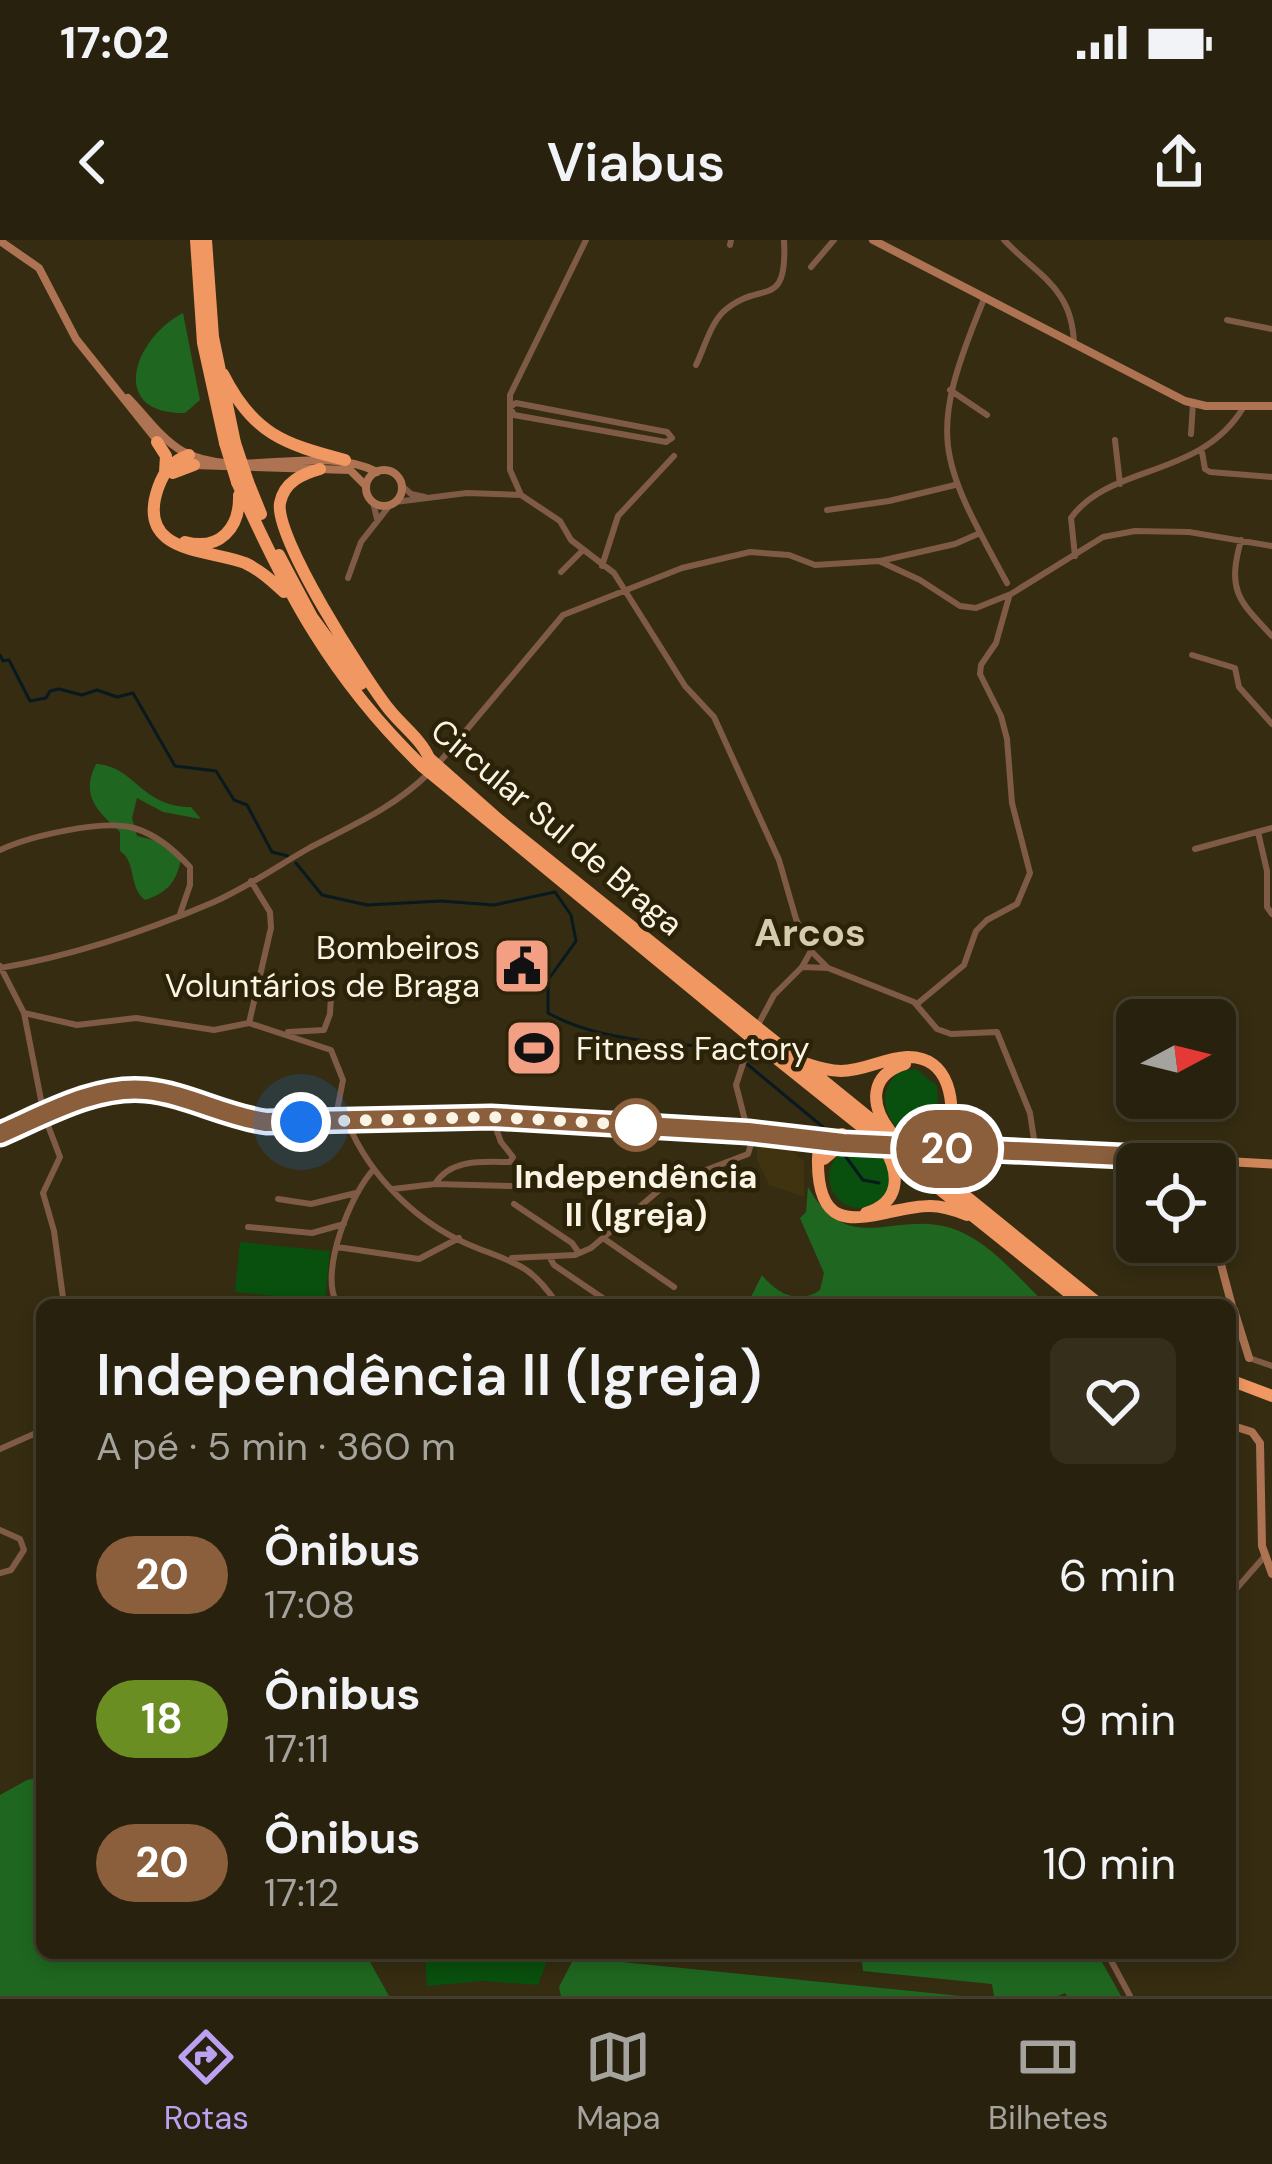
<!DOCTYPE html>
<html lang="pt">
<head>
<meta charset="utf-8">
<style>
	:root { --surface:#28210d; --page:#342e1b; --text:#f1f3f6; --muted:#a5a39d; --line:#443e2e; --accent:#bca0f2 }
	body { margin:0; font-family:"DM Sans",sans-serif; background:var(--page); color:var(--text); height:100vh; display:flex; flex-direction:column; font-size:45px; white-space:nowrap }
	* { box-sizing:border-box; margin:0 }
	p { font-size:39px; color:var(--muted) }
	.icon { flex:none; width:66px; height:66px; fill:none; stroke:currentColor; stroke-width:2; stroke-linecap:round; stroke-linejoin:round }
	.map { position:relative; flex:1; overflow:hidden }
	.details { position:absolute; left:36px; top:1059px; width:1200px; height:660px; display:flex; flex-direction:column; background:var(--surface); border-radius:18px; box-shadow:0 6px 18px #0003,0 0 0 3px var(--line) }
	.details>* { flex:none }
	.badge { padding:0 24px; border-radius:39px; font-size:42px; line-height:78px }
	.needle { width:78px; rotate:83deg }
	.fabs { position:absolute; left:1116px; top:759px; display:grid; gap:24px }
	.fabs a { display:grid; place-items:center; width:120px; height:120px; border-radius:18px; background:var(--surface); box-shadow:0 6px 18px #0003,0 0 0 3px var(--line); font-size:60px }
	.you { position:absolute; width:60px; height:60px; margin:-30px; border:9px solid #fff; border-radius:50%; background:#1a73e8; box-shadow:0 0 0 18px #1a73e833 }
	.map>.badge { position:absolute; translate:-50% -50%; box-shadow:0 0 0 6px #fff }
	.round { display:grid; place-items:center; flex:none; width:126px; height:126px; border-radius:18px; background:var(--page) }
	.overview { display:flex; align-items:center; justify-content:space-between; height:204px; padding:0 60px }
	h1 { font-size:57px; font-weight:600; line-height:90px }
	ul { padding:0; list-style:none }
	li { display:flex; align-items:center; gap:36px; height:144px; padding:0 60px }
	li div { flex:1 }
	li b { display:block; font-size:45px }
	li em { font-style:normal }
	li .badge { min-width:132px; font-weight:700; text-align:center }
	.status { display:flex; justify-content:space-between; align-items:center; height:84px; padding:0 60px; background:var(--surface); direction:ltr }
	.status svg { height:33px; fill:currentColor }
	header { display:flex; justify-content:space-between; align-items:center; height:156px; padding:0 60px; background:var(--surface); font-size:54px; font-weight:600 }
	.dock { display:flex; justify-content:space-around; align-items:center; height:168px; border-top:3px solid var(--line); background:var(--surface); font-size:33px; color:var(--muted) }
	.dock a { display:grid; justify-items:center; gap:6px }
	.dock .selected { color:var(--accent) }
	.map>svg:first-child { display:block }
</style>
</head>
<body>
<div class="status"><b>17:02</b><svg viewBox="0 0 49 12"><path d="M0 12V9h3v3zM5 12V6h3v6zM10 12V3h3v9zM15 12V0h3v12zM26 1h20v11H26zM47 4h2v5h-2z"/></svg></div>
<header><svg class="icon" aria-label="back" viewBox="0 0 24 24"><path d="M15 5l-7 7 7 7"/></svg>Viabus<svg class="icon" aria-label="share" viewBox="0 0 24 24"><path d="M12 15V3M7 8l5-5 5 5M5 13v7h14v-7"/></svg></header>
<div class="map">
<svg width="1272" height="1756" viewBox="0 0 1272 1756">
	<rect width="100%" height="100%" fill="#352c11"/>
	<!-- built -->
	<path fill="#3f3310" d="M 757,902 L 788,906 L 804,922 L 804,957 L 769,945 L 757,920 Z"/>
	<!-- green -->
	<path fill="#094f0d" d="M 916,829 L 937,846 L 939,882 L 927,895 L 904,895 C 883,875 877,855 898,832 Z
		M829 937a31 31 0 1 1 62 0a31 31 0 1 1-62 0Z
		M 240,1002 L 330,1011 L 325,1061 L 235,1052 Z
		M 425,1713 L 550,1713 L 538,1745 L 483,1741 L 427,1746 Z"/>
	<!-- forest -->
	<path fill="#1f6720" d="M 183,73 L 200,160 L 185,173 C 107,174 134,98 183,73 Z
		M 96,524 C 135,526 141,567 191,567 L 201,579 L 163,572 L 137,558 L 132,578 L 137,596 L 170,604 L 182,615 C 177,640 170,652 145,660 C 128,647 137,622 120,611 L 120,592 C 98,571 80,557 96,524 Z
		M 808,947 C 849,1019 893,970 951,988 C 989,1000 1019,1039 1047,1065 L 747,1065 L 762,1035 C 777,1054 799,1065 820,1050 L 824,1033 L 800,978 L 806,972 Z
		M 42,1537 L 42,1713 L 365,1713 L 389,1756 L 0,1756 L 0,1555 L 27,1540 Z
		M 861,1713 L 1097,1713 L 1121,1756 L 1067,1756 L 1065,1753 L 1058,1756 L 994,1756 L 992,1744 L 863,1731 Z
		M 592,1719 L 961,1756 L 561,1756 L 559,1747 L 573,1720 Z"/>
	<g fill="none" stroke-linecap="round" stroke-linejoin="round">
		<!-- stream -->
		<path stroke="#08191f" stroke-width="3" d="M 0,415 L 3,421 L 9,420 L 30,461 L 46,458 L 50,451 L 59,449 L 82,455 L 97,450 L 117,457 L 133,453 L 175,526 L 216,531 L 234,560 L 247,565 L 272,612 L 288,616
			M 296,623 L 322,655 L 367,665 L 441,661 L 494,665 L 555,652 L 571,675 L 576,701 L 548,740 L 548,773 C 582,792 621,798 660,803 C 687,806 711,804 736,815
			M 747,824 L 823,887
			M 843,913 L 863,940 L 879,943"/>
		<!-- primary-tunnel -->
		<path stroke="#534a31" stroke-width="9" stroke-dasharray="9 4.5" stroke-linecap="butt" d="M 842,894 L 872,896"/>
		<!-- street -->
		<path stroke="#7f5b46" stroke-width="6" d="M 1004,0 C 1039,37 1073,48 1074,105
			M 730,5 L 731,0
			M 811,27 L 834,0
			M 984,59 C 927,197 937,215 1007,343
			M 1227,80 L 1272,89
			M 696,125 C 704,109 710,85 723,72 C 760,38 788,73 784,0
			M 950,150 L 987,175
			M 516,163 L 667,192 L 672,198 L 666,202 L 514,175 L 510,167 Z
			M 1191,194 L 1193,163
			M 1115,200 L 1120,244
			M 1202,212 L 1205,229 L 1210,232 L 1272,237
			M 401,245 L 411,254 L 425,257
			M 521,255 L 510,230 L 510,155 L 586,0
			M 373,262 L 377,279
			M 395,262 L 467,253 L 521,255 L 560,281 L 571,300 L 614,333 L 685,446 L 714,477 L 779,620 L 796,679 L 811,711 L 828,728 L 914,762 L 937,789 L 951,794 L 997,792 L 1030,873 L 1035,906
			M 827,270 L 889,261 L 955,245
			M 1241,300 C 1227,351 1238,360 1272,396
			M 1075,316 L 1071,278 C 1109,224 1200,239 1243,168
			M 880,321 L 955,304 L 980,293
			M 602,326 L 618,276 L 674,216
			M 561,332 L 582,311
			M 348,338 L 361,302 L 390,265
			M 1192,415 L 1235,428 L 1239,447 L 1272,484
			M 438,524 L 563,375 L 682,328 L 750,312 L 789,315 L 815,325 L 879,321 L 920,340 L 960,366 L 976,368 L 1011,354 L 1103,297 L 1135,291 L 1189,292 L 1272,306
			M 1258,592 L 1267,631 L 1267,667 L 1272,674
			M 1195,609 L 1272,588
			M 0,610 C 30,596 103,579 134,588 C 157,595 174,610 190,627 L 190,645 L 180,674
			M 0,726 L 24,773 L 44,875 L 60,917 L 43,953 L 54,991 L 64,1065
			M 802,727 L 828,728
			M 0,728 C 72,716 146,691 214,662 C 248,647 279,625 311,607 C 355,584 393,568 429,533
			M 917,764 L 964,725 L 976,691 L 987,680 L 1017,664 L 1030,633 L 1012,563 L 1007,499 L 1001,476 L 980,434 L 981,425 L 996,403 L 1009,357
			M 24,773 L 77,785 L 136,778 L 214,790 L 249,783 L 331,810 L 343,840 L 335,881
			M 249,783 L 271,688 L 270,672 L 251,641
			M 758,785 L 774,755 L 802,727 L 811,711
			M 288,792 L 324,790 L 330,774 L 331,755
			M 347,881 C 370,938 420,986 477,1008 C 518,1024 532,1026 558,1065
			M 435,944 C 451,918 484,922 510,922 L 513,917 L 501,902 L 492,878
			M 393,949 L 435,944 L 511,946
			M 278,959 L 311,964 L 356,953
			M 514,964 L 572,1003 L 579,1013
			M 248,987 L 312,993 L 344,984
			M 603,998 L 674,1047
			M 337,1007 L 419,1019 L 459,998
			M 512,1018 L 575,1015 L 591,1008 L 664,946 L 748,914 L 751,904 L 736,845 L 752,796
			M 550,1018 L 554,1025 L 613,1065
			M 350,1065 L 336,1061 C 320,1030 351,953 374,929
			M 1249,1118 L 1272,1126
			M 0,1209 L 36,1193 L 42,1181
			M 0,1290 L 20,1299 L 24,1310 L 11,1330 L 0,1333
			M 1230,1356 L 1264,1317
			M 1107,1713 L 1130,1756"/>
		<!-- secondary -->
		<path stroke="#ad7352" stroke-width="8" d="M 873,0 L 1185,161 L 1206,166 L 1272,166
			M 0,1 L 39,28 L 76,99 L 160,204
			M 128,158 C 145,175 161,199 182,211 C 237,242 320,202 377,232
			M 192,225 L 350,230 L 366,246
			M366 248a18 18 0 1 1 36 0a18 18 0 1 1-36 0Z
			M 1215,1002 L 1232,1066
			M 1217,1065 L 1230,1064 L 1234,1070 L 1230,1078
			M 1234,1070 L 1249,1118
			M 1230,1185 L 1252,1192 L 1260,1203 L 1262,1306 L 1272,1334"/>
		<!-- primary -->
		<path stroke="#d0865b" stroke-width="9" d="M 0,894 C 44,875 96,845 146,850 C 187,854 224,877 266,882 L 486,877 L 840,894
			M 777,897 L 871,905
			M 906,898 L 1187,919
			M 918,907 L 990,909
			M 1199,920 L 1272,924"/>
		<!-- highway -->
		<path stroke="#f09762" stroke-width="12" d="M 196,0 L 203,103 L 225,203
			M 206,0 L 213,97 L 235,203
			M 223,134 C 253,194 284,204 345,220
			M 157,202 L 166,216 L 165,232
			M 189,215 C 172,221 164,231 158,248 C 135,314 208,309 245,323 C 260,330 272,341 284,352
			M 320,229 C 302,234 284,242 280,263 C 274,297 364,437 388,468 C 401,485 421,499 429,518
			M 173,233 L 194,225
			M 237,242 C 287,354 332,439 422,526
			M 248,242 L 261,274
			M 185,302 C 220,311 240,288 239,255
			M 279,315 L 312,377 L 361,444
			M 500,581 L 712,751
			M 783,808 L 1100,1065
			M 776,818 L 1084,1065
			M 804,823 C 816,827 828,831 841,831 C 864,831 884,818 907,817 C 951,816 956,864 948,897 L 932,908
			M 890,891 C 870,865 869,835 905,824
			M 842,894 C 827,898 818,902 818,918 C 816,1012 880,966 930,966 C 943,966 955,970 967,975
			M 927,899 L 943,885
			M 824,919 L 843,903
			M 866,973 C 899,963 901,936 885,909
			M 1230,1140 L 1272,1156"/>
		<!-- highway-bridge -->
		<path stroke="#f09762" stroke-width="12" d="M 225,203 L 237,242
			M 235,203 L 248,242
			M 429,518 L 500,581
			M 422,526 L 776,818
			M 712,751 L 783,808"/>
	</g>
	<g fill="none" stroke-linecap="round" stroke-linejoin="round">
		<!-- line casing -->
		<g stroke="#fff" stroke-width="27">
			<path id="line" d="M 0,894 C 44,875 96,845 146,850 C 187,854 224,876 266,882 L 491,877 L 748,892 L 843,903 L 1187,919"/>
		</g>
		<!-- line -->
		<use href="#line" stroke="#8b5e3c" stroke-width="18"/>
		<!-- walk -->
		<path stroke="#faf4e4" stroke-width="12" stroke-dasharray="0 21.6" d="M 301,882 L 491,877 L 636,885"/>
	</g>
	<!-- icons -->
	<defs>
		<g id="civic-square" transform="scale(3)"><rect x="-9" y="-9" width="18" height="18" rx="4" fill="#f39f84" stroke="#2b2207"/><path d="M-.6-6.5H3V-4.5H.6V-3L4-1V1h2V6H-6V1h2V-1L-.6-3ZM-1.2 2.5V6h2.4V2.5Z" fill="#111"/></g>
		<g id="stadium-square" transform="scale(3)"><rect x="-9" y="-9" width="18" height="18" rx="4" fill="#f39f84" stroke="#2b2207"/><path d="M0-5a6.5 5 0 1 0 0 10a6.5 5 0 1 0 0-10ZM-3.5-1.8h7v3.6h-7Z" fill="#111"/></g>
	</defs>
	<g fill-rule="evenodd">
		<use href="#civic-square" x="522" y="726"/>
		<use href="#stadium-square" x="534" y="808"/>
	</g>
	<!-- markers -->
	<circle fill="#fff" stroke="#8b5e3c" stroke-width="6" cx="636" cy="885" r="24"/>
	<g text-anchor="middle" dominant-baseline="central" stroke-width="9" stroke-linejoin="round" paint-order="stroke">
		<!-- street labels -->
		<g font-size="33" fill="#faf4e4" stroke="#2b2207">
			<text transform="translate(557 587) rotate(40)">Circular Sul de Braga</text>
		</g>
		<!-- poi labels -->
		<g font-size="33" fill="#faf4e4" stroke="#2b2207" text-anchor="end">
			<text x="480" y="707">Bombeiros<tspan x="480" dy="38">Voluntários de Braga</tspan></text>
			<text x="576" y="808" text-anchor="start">Fitness Factory</text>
		</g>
		<!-- stop labels -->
		<g font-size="33" font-weight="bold" fill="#faf4e4" stroke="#2b2207">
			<text x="636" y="936">Independência<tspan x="636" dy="38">II (Igreja)</tspan></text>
		</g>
		<!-- quarter labels -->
		<g font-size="39" font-weight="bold" fill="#d7cbad" stroke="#2b2207">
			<text x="810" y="692">Arcos</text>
		</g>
	</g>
</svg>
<div class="fabs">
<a><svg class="needle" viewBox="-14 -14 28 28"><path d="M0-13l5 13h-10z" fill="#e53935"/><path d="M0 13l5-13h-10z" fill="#a5a39d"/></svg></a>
<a><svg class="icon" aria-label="locate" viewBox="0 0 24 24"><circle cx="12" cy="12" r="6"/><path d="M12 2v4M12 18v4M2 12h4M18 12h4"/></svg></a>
</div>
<div class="you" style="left:301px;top:882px"></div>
<b class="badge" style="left:947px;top:909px;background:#8b5e3c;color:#fff">20</b>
<section class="details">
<div class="overview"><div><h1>Independência II (Igreja)</h1><p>A pé · 5 min · 360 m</p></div><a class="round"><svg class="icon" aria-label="heart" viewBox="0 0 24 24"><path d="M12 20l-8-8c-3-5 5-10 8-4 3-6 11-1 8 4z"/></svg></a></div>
<ul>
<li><span class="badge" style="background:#8b5e3c;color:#fff">20</span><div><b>Ônibus</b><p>17:08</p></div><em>6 min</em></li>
<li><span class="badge" style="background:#6b8e23;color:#fff">18</span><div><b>Ônibus</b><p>17:11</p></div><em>9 min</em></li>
<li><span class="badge" style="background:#8b5e3c;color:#fff">20</span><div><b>Ônibus</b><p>17:12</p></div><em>10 min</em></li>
</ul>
</section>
</div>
<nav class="dock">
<a class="selected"><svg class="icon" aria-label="directions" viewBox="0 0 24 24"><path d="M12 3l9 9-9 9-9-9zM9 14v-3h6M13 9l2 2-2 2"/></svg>Rotas</a>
<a><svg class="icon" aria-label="map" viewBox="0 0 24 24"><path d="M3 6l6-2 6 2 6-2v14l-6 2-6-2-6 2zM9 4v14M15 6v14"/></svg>Mapa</a>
<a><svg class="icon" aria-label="tickets" viewBox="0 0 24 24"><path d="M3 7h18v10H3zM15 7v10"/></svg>Bilhetes</a>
</nav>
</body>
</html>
